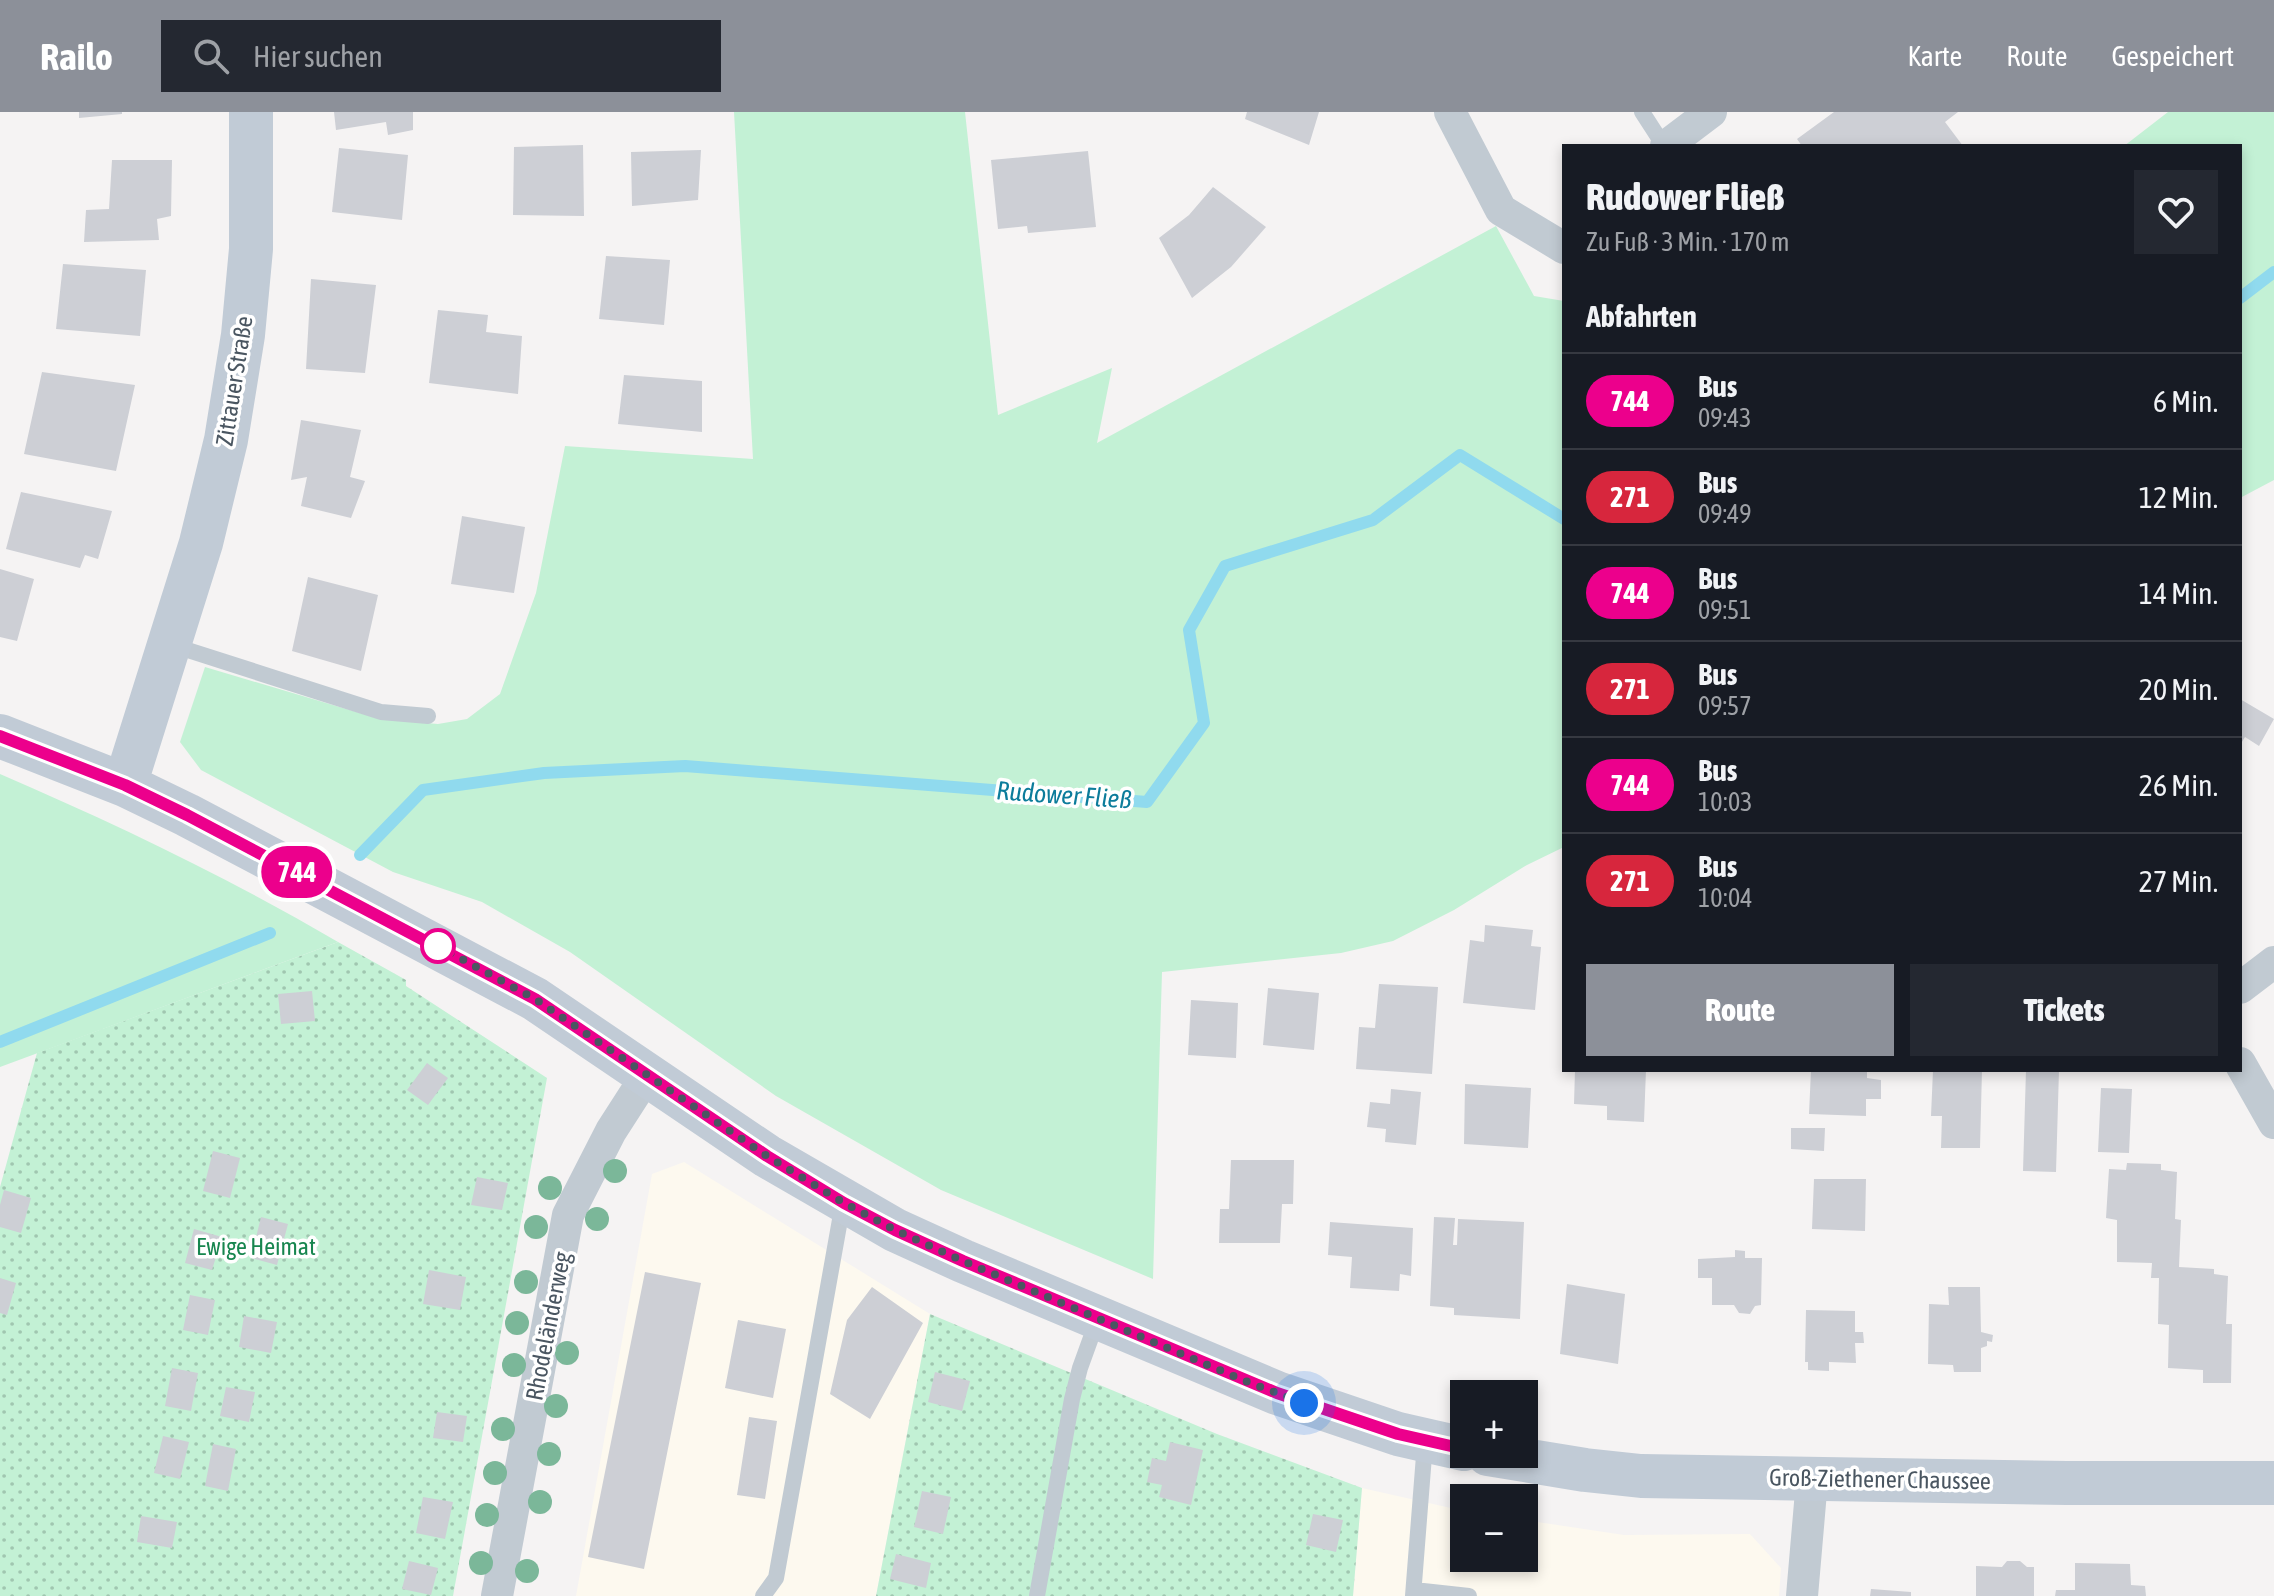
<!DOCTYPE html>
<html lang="de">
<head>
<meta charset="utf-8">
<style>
	:root { --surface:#171b24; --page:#242831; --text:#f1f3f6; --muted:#9ea1a6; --line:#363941; --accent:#8c9099 }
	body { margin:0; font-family:"Asap Condensed",sans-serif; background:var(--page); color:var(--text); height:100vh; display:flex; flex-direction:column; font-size:30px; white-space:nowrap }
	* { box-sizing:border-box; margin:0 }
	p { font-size:26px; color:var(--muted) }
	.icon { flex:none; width:44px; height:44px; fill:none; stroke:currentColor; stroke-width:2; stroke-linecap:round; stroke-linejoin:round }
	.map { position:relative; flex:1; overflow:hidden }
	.side { position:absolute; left:1562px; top:32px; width:680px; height:928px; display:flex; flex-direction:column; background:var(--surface); border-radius:0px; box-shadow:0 4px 12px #0003 }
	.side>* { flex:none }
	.badge { padding:0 16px; border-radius:26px; font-size:28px; line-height:52px }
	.buttons { position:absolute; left:1450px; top:1268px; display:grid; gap:16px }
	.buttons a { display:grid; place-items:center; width:88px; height:88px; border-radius:0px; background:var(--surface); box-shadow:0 4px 12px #0003; font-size:40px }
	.you { position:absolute; width:40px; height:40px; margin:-20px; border:6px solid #fff; border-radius:50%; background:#1a73e8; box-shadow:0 0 0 12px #1a73e833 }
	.map>.badge { position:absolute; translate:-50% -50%; box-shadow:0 0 0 4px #fff }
	h2 { padding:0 24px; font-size:30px; line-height:72px }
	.round { display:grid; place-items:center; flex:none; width:84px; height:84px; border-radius:0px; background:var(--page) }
	.head { display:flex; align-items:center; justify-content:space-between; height:136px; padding:0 24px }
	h1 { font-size:38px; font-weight:800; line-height:60px }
	.action { display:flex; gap:16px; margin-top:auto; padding:16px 24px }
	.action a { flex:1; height:92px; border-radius:0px; background:var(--accent); color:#fff; font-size:32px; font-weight:800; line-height:92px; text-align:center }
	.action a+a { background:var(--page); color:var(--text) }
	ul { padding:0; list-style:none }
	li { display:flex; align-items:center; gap:24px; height:96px; padding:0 24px; border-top:2px solid var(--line) }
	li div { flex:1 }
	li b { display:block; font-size:30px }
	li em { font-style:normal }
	li .badge { min-width:88px; font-weight:700; text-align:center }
	header { display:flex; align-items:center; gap:48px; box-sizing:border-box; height:112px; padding:0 40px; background:var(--accent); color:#fff }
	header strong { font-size:38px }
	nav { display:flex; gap:44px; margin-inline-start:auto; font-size:28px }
	.search { width:560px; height:72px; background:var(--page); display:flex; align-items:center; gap:20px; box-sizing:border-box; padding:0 28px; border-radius:0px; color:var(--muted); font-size:30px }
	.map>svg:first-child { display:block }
</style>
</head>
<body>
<header>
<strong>Railo</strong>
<div class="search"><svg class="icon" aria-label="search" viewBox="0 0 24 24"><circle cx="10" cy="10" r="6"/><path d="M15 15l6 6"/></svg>Hier suchen</div>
<nav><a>Karte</a><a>Route</a><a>Gespeichert</a></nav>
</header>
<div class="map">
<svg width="2274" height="1484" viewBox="0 0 2274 1484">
	<defs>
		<pattern id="grass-dots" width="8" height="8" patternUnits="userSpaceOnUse" patternTransform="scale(2)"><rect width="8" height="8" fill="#c3f1d5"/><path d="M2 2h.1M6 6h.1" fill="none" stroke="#a0c6b0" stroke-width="1.8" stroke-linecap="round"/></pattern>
	</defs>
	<rect width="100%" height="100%" fill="#f5f3f3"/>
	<!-- commercial -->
	<path fill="#fdf9ef" d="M 684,1050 L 930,1202 L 876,1484 L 576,1484 L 652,1062 Z
		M 1362,1376 L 1464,1399 L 1464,1446 L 1524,1446 L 1524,1408 L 1624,1423 L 1750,1422 L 1781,1456 L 1779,1484 L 1353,1484 Z"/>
	<!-- grass -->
	<path fill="url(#grass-dots)" d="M 338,830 L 406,868 L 406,874 L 547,966 L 453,1484 L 0,1484 L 0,1075 L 37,941 Z
		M 930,1202 L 1217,1322 L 1362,1376 L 1353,1484 L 876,1484 Z"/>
	<!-- park -->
	<path fill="#c3f1d5" d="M 734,0 L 965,0 L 998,303 L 1112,256 L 1097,331 L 1496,114 L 1534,184 L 1564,189 L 1564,735 L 1527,753 L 1454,798 L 1393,829 L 1341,841 L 1162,860 L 1153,1167 L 941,1078 L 776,984 L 570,840 L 482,790 L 393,760 L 201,658 L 180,630 L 205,555 L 380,607 L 438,612 L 467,607 L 500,582 L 536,481 L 565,334 L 753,347 Z
		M 2168,0 L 2274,0 L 2274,368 L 2240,386 L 2240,34 L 2124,34 Z
		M 0,662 C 116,712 229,766 338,830 L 0,955 Z"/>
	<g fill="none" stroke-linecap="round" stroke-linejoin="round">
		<!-- stream -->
		<path stroke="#90daee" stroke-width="12" d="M 2240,186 L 2274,160
			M 360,743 L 423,678 L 544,661 L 685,654 L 1147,690 L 1204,611 L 1189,518 L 1225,454 L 1373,408 L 1460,343 L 1564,407
			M 0,930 L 270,821"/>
	</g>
	<!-- building -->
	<path fill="#cdcfd5" d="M 79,0 L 122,0 L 122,2 L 79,6 Z
		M 334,0 L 413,0 L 413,18 L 388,23 L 386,10 L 336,18 Z
		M 1247,0 L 1319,0 L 1309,33 L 1245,7 Z
		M 1834,0 L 1958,0 L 1945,10 L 1963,34 L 1802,34 L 1797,27 Z
		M 583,33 L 584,104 L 513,103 L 514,35 Z
		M 339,36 L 408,43 L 402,108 L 332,100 Z
		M 701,38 L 698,88 L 632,94 L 631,40 Z
		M 1088,39 L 1096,115 L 1028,121 L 1027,114 L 998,117 L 991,48 Z
		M 112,48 L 172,48 L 171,104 L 157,107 L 159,128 L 84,130 L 86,98 L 109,97 Z
		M 1213,75 L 1266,115 L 1231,155 L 1192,186 L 1159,126 L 1189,103 Z
		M 606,144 L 670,148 L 664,213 L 599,207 Z
		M 63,152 L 146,158 L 140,224 L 56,217 Z
		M 311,167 L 376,173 L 365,261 L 306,257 Z
		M 438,198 L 488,203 L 486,220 L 522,224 L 518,282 L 429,271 Z
		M 42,260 L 135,273 L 116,359 L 24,342 Z
		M 624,263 L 702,269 L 702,320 L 618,312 Z
		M 301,308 L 361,318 L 350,365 L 365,369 L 351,406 L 301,394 L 307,365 L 291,368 Z
		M 21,380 L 112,399 L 98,447 L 85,443 L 80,456 L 6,437 Z
		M 462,404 L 525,415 L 514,481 L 451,472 Z
		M 0,457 L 34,467 L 17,529 L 0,525 Z
		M 308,465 L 378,483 L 361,559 L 292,539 Z
		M 2240,587 L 2274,607 L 2259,634 L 2245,625 L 2240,633 Z
		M 1485,813 L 1533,818 L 1531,834 L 1541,835 L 1535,898 L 1463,891 L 1470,828 L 1484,830 Z
		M 1379,872 L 1438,875 L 1432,962 L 1356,957 L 1359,915 L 1375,916 Z
		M 1268,876 L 1319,881 L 1314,938 L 1263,933 Z
		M 312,879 L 315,909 L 281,912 L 278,882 Z
		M 1191,888 L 1238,891 L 1236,946 L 1188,943 Z
		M 427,951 L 448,966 L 428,993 L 407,978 Z
		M 1575,958 L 1646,958 L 1644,1010 L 1607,1008 L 1607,994 L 1574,992 Z
		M 1811,958 L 1867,958 L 1867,966 L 1881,968 L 1881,987 L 1866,987 L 1866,1004 L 1809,1002 Z
		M 1933,958 L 1982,958 L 1980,1036 L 1941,1036 L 1942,1004 L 1931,1004 Z
		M 2026,958 L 2059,958 L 2056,1060 L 2023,1059 Z
		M 1465,972 L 1531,976 L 1528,1036 L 1464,1032 Z
		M 2101,976 L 2132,977 L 2129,1041 L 2098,1040 Z
		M 1391,977 L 1421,980 L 1416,1033 L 1385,1030 L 1386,1017 L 1367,1015 L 1370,990 L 1390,992 Z
		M 1791,1016 L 1825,1016 L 1824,1039 L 1791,1037 Z
		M 213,1039 L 240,1046 L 230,1086 L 203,1079 Z
		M 1231,1048 L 1294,1048 L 1293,1092 L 1282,1092 L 1280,1131 L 1219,1131 L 1220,1097 L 1229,1097 Z
		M 2127,1051 L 2161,1052 L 2161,1058 L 2177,1060 L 2175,1107 L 2181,1108 L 2179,1155 L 2214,1157 L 2214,1162 L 2228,1164 L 2226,1212 L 2232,1212 L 2231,1271 L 2203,1271 L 2203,1258 L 2168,1256 L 2169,1213 L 2158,1212 L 2159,1166 L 2151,1166 L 2152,1151 L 2117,1150 L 2117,1108 L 2106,1106 L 2109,1057 L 2126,1058 Z
		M 477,1065 L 508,1071 L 502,1098 L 471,1093 Z
		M 1814,1067 L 1866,1067 L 1865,1119 L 1812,1117 Z
		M 4,1078 L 31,1086 L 21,1121 L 0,1115 L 0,1093 Z
		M 261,1105 L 288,1112 L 277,1153 L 251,1146 Z
		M 1434,1105 L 1455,1106 L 1453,1133 L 1457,1133 L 1458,1107 L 1524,1110 L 1520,1207 L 1454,1203 L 1454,1196 L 1430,1194 Z
		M 1330,1110 L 1413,1116 L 1411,1164 L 1400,1162 L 1399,1179 L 1350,1176 L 1352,1145 L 1328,1143 Z
		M 194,1117 L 222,1125 L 212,1158 L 185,1151 Z
		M 1735,1138 L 1745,1139 L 1745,1146 L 1762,1146 L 1761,1193 L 1755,1194 L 1750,1202 L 1739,1201 L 1734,1193 L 1712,1193 L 1712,1166 L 1698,1166 L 1698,1147 L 1735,1145 Z
		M 429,1158 L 466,1165 L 460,1198 L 423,1192 Z
		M 645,1160 L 701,1171 L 644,1457 L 588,1445 Z
		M 0,1166 L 16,1171 L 7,1203 L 0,1201 Z
		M 1567,1172 L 1625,1182 L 1618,1252 L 1560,1242 Z
		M 872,1175 L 923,1211 L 870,1307 L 830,1282 L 847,1208 Z
		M 1948,1175 L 1980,1175 L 1981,1220 L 1993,1223 L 1992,1230 L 1987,1229 L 1987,1234 L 1981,1236 L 1981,1260 L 1954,1260 L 1953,1253 L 1928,1252 L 1929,1192 L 1949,1193 Z
		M 190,1183 L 215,1188 L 208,1223 L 183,1218 Z
		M 1806,1198 L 1855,1199 L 1855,1220 L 1863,1220 L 1864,1231 L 1855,1231 L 1856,1251 L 1829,1250 L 1829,1259 L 1808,1258 L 1808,1250 L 1805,1250 Z
		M 244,1204 L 277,1210 L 271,1241 L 239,1235 Z
		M 738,1208 L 786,1217 L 773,1286 L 725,1276 Z
		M 172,1256 L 198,1261 L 191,1299 L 165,1294 Z
		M 935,1260 L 970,1269 L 962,1299 L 928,1290 Z
		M 226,1275 L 255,1280 L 249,1310 L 220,1304 Z
		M 437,1300 L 467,1304 L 463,1330 L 433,1326 Z
		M 749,1305 L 777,1309 L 765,1387 L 737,1383 Z
		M 163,1324 L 189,1330 L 180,1367 L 154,1361 Z
		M 1170,1330 L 1203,1338 L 1191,1393 L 1159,1385 L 1162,1373 L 1147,1370 L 1152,1346 L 1166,1349 Z
		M 213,1332 L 236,1337 L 228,1379 L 205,1374 Z
		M 922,1379 L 951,1385 L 943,1422 L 914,1415 Z
		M 423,1385 L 453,1390 L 445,1427 L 416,1421 Z
		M 1313,1402 L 1343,1408 L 1336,1440 L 1306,1433 Z
		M 141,1404 L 177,1410 L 172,1436 L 137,1430 Z
		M 896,1442 L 931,1451 L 926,1476 L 890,1467 Z
		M 409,1449 L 438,1456 L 431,1483 L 402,1477 Z
		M 2007,1449 L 2020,1449 L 2027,1455 L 2034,1455 L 2034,1484 L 1976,1484 L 1976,1454 L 2002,1455 Z
		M 2075,1451 L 2130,1452 L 2131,1473 L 2145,1474 L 2146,1484 L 2055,1484 L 2056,1478 L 2075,1478 Z
		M 1871,1477 L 1911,1480 L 1911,1484 L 1870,1484 Z"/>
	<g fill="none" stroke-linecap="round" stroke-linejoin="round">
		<!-- lane -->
		<path stroke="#c1cad2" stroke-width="16" d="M 1642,0 L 1664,34
			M 172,533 L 381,600 L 428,604
			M 1414,1478 L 1469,1484
			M 763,1484 L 776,1466 L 843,1091
			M 1037,1484 L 1072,1287 L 1080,1256 L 1097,1209
			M 1413,1484 L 1425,1331"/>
		<!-- street -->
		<path stroke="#c1cad2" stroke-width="32" d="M 1450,0 L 1501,98 L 1564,136
			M 1666,34 L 1711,0
			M 2240,876 L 2274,850
			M 2240,951 L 2274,1011
			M 497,1484 L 568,1103 L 611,1019 L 647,963
			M 1802,1484 L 1812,1368"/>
		<!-- secondary -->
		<path stroke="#c1cbd6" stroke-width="44" d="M 0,624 L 125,673 L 187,703 L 535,887 L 767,1044 L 895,1118 L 963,1149 L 1277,1281 L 1398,1322 L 1464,1337
			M 125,673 L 201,431 L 226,328 L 243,223 L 251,137 L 251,0
			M 1488,1342 L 1585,1358 L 1641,1364 L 2067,1371 L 2274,1371"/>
	</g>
	<!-- trees -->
	<g fill="#7bb799">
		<circle cx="615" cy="1059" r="12"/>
		<circle cx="550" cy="1076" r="12"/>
		<circle cx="597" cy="1107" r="12"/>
		<circle cx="536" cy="1115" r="12"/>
		<circle cx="526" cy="1170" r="12"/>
		<circle cx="517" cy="1211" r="12"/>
		<circle cx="567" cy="1241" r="12"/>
		<circle cx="514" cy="1253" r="12"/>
		<circle cx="556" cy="1294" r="12"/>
		<circle cx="503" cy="1317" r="12"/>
		<circle cx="549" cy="1342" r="12"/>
		<circle cx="495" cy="1361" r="12"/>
		<circle cx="540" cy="1390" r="12"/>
		<circle cx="487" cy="1403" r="12"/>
		<circle cx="481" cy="1451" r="12"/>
		<circle cx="527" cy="1459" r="12"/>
	</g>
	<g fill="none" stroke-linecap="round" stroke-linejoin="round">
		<!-- line casing -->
		<g stroke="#fff" stroke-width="18">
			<path id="line" d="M 0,624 L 125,673 L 187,703 L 535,887 L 767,1044 L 844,1091 L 895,1118 L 963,1149 L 1277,1281 L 1398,1322 L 1464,1337"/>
		</g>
		<!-- line -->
		<use href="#line" stroke="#ec008c" stroke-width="12"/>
		<!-- walk -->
		<path stroke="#4a5661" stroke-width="8" stroke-dasharray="0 14.4" d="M 438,834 L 535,887 L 767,1044 L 844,1091 L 895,1118 L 963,1149 L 1250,1271 L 1304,1291"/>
	</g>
	<!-- markers -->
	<circle fill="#fff" stroke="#ec008c" stroke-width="4" cx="438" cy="834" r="16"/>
	<g text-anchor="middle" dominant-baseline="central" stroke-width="7" stroke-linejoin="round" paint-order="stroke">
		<!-- street labels -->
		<g font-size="24" fill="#4a5661" stroke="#fff">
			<text transform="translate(234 269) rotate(-81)">Zittauer Straße</text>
			<text transform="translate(548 1214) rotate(-79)">Rhodeländerweg</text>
			<text transform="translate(1880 1367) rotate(1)">Groß-Ziethener Chaussee</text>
		</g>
		<!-- park labels -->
		<g font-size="24" fill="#17864f" stroke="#fff">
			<text x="256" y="1134">Ewige Heimat</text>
		</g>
		<!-- water labels -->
		<g font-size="26" font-style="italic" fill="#0c7c9b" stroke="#fff">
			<text transform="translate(1064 683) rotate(4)">Rudower Fließ</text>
		</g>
	</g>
</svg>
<div class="buttons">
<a>+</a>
<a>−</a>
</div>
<div class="you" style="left:1304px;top:1291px"></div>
<b class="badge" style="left:297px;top:760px;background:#ec008c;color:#fff">744</b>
<section class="side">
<div class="head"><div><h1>Rudower Fließ</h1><p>Zu Fuß · 3 Min. · 170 m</p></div><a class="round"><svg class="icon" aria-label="heart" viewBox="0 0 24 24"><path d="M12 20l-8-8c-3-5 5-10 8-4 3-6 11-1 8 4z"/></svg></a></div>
<h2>Abfahrten</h2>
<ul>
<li><span class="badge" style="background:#ec008c;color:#fff">744</span><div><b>Bus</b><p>09:43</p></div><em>6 Min.</em></li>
<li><span class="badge" style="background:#d7263d;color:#fff">271</span><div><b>Bus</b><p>09:49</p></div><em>12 Min.</em></li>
<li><span class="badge" style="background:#ec008c;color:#fff">744</span><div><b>Bus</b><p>09:51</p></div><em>14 Min.</em></li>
<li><span class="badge" style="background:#d7263d;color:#fff">271</span><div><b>Bus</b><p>09:57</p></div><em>20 Min.</em></li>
<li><span class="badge" style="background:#ec008c;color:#fff">744</span><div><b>Bus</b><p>10:03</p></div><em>26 Min.</em></li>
<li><span class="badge" style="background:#d7263d;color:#fff">271</span><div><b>Bus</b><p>10:04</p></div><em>27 Min.</em></li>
</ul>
<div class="action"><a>Route</a><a>Tickets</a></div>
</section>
</div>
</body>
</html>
